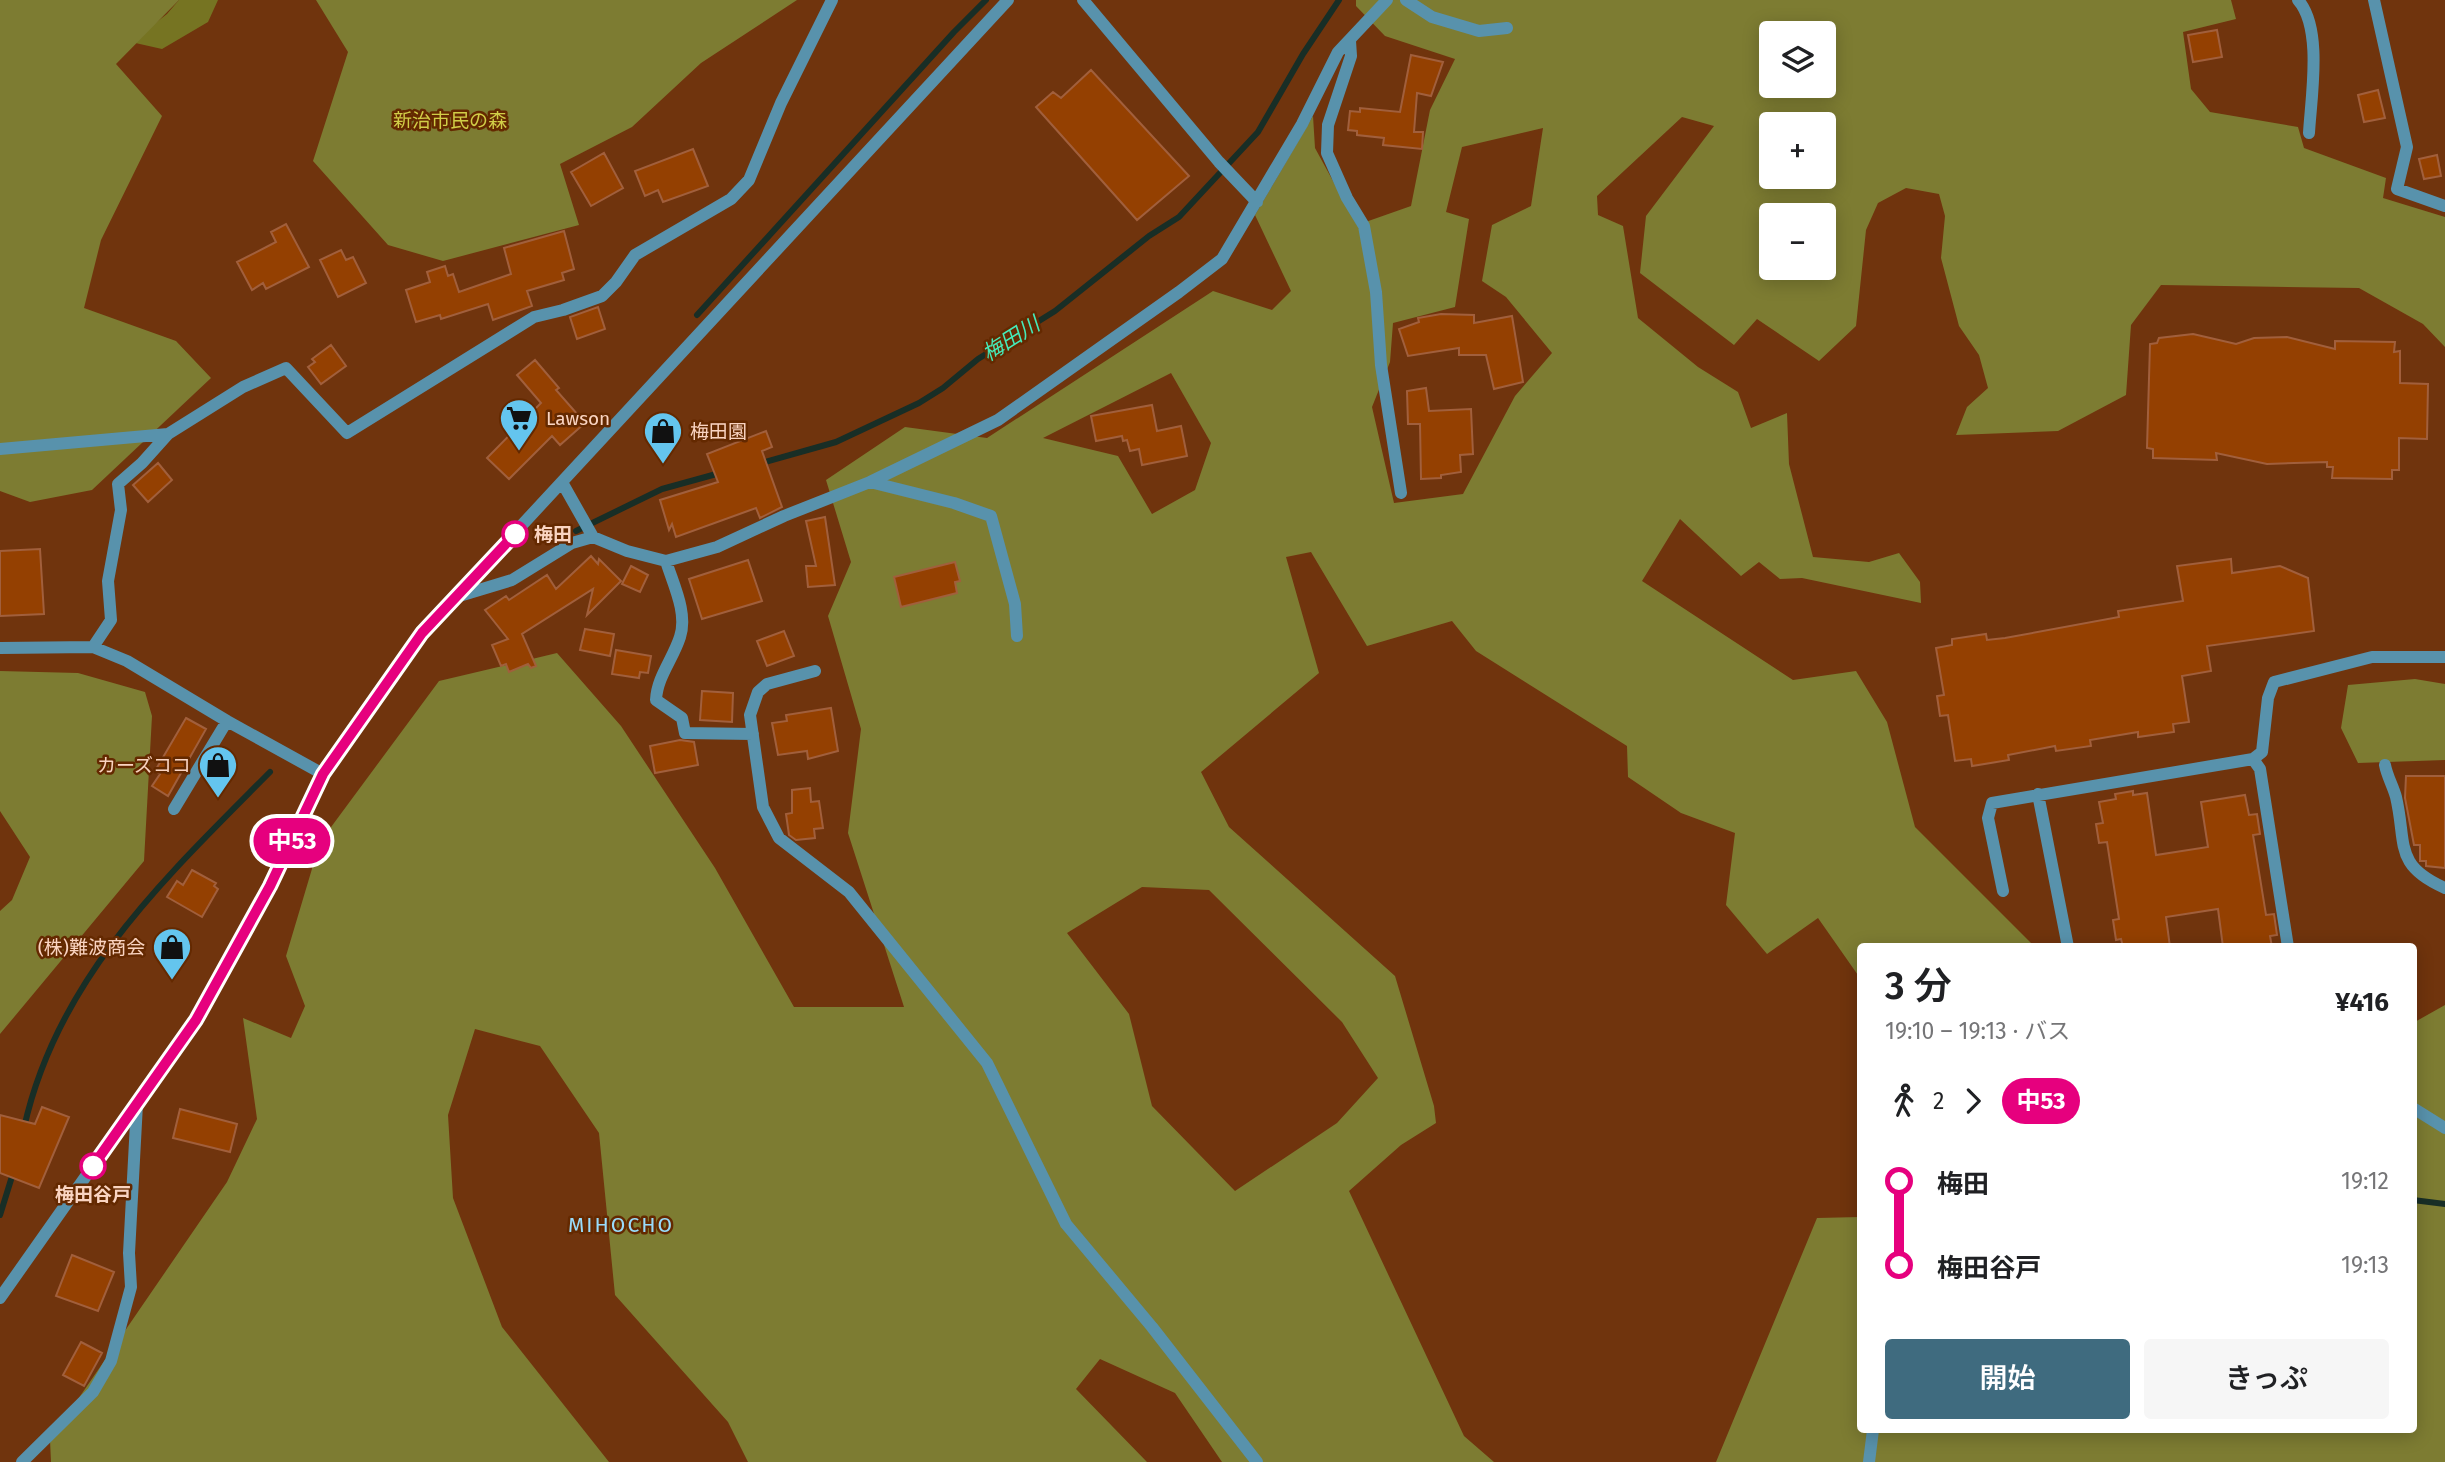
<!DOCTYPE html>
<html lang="ja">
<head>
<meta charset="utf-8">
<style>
	:root { --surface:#fff; --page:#f6f6f6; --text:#202124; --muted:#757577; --accent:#3f6b7f }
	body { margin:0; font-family:"Fira Sans","Noto Sans JP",sans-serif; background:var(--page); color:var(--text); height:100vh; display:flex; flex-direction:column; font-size:26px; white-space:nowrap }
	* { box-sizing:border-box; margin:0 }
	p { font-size:23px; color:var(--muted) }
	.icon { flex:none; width:38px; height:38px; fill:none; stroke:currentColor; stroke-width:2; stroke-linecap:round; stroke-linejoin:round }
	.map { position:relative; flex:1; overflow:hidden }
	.panel { position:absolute; left:1857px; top:943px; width:560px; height:490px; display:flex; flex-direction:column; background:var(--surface); border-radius:7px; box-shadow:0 4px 18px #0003 }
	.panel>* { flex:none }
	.badge { padding:0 14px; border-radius:23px; font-size:24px; line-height:46px }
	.buttons { position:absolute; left:1759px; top:21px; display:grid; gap:14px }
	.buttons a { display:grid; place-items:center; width:77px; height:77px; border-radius:7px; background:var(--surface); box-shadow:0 4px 18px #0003; font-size:35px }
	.map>.badge { position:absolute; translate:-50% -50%; box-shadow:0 0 0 4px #fff }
	.legs { display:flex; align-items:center; gap:10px; height:77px; padding:0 28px; font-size:23px }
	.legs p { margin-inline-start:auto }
	.summary { display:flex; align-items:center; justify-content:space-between; height:119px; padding:0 28px }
	h1 { font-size:38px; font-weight:600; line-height:52px }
	.primary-button { display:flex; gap:14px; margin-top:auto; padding:14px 28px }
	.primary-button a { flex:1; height:80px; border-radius:7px; background:var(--accent); color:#fff; font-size:28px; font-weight:600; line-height:80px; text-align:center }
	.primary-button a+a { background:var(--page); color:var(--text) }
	ul { padding:0 28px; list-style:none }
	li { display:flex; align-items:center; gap:24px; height:84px; font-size:26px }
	li i { display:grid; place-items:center; width:10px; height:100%; margin:0 9px; background:currentColor }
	li i::after { content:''; width:18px; height:18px; margin:-9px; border:5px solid; border-radius:50%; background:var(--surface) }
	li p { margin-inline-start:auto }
	li:first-child i { background:linear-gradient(#0000 50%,currentColor 0) }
	li:last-child i { background:linear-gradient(currentColor 50%,#0000 0) }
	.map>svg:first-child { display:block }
</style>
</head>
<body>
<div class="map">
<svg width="2445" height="1462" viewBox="0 0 2445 1462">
	<rect width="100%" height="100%" fill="#70340d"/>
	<!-- green -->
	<path fill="#767422" d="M 179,0 L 218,0 L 208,22 L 162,49 L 131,42 L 167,14 Z"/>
	<!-- forest -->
	<path fill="#7d7c32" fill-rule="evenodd" d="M 0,0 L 179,0 L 116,64 L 162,116 L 101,240 L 84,308 L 176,341 L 211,378 L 92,490 L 30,502 L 0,491 Z
		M 316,0 L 797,0 L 701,63 L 632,127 L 560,164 L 579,225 L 443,261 L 388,245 L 313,161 L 348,52 Z
		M 1356,0 L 2231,0 L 2236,19 L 2183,32 L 2191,89 L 2210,112 L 2298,127 L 2304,148 L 2386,178 L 2383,198 L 2445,217 L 2445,347 L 2423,324 L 2359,288 L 2161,285 L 2131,325 L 2126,395 L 2058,431 L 1956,435 L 1967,407 L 1988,388 L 1979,355 L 1959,326 L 1941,258 L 1945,216 L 1939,194 L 1906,188 L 1878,203 L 1866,230 L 1856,326 L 1819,361 L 1757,319 L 1734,345 L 1640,273 L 1646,216 L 1714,126 L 1682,117 L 1597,196 L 1598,215 L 1623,226 L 1638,318 L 1698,367 L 1738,392 L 1751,428 L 1787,413 L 1789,464 L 1813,557 L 1869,562 L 1899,553 L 1920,582 L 1921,603 L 1802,578 L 1780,579 L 1759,562 L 1741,576 L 1680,519 L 1642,581 L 1793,680 L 1856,671 L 1887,722 L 1915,827 L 2035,947 L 1860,947 L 1860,978 L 1818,918 L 1767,954 L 1726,905 L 1735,833 L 1681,813 L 1628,777 L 1627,746 L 1476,651 L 1452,621 L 1367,646 L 1311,552 L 1286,557 L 1319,673 L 1201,772 L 1229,827 L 1395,976 L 1434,1106 L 1436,1123 L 1401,1145 L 1349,1191 L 1464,1436 L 1494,1462 L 1222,1462 L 1175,1393 L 1100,1359 L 1076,1389 L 1147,1462 L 748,1462 L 728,1422 L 615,1295 L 599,1133 L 540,1046 L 475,1029 L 448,1115 L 453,1198 L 502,1327 L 609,1462 L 51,1462 L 50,1440 L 227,1182 L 257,1119 L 243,1018 L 291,1038 L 305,1006 L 286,956 L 320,842 L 439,681 L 557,653 L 621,726 L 715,868 L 794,1007 L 904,1007 L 848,833 L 861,729 L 828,616 L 851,562 L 826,480 L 905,427 L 987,438 L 1213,291 L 1272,310 L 1291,291 L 1255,215 L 1313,116 L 1315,148 L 1357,225 L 1411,206 L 1430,110 L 1455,59 L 1385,36 L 1356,6 ZM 1771,33 L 1824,33 L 1824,86 L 1771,86 ZM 1771,124 L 1824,124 L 1824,177 L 1771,177 ZM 1543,128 L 1531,206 L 1492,225 L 1482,281 L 1506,297 L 1552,353 L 1515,396 L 1463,494 L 1394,503 L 1372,407 L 1390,362 L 1393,323 L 1455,307 L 1469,219 L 1446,212 L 1462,147 ZM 1771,215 L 1824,215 L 1824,268 L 1771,268 ZM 1171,373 L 1211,443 L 1195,490 L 1152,514 L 1118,456 L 1043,438 ZM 1142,887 L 1209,890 L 1342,1022 L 1378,1078 L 1337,1123 L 1235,1191 L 1152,1106 L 1129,1014 L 1067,933 Z
		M 0,671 L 78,673 L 145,692 L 152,716 L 144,861 L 0,1034 L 0,911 L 12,900 L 30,857 L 0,811 Z
		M 2415,679 L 2445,684 L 2445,760 L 2358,763 L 2341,728 L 2348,685 Z
		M 2445,1005 L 2445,1462 L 1716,1462 L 1817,1218 L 1860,1217 L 1860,1430 L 2413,1430 L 2413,1023 Z"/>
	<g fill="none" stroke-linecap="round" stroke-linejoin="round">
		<!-- stream -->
		<path stroke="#182e26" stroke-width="6" d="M 697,315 L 954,32 L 986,0
			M 758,464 L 836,442 L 919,403 L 943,388 L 978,359 L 1055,311 L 1149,236 L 1179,217 L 1258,132 L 1303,54 L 1339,0
			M 576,531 L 662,489 L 720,473
			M 24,1128 C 57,978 166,877 270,772
			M 2413,1200 L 2445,1204
			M 0,1215 L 14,1170"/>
	</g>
	<!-- building -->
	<path fill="#944001" stroke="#a15f3c" stroke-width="2" d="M 2217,30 L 2222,57 L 2193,62 L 2188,35 Z
		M 1411,55 L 1443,62 L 1431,96 L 1417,93 L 1414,132 L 1423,132 L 1422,149 L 1383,145 L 1384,138 L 1357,135 L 1357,131 L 1348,130 L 1350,111 L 1360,112 L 1360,108 L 1400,112 Z
		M 1091,70 L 1189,176 L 1137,220 L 1036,107 L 1053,92 L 1061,98 Z
		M 2378,90 L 2385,118 L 2364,122 L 2358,95 Z
		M 693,149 L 708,186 L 663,202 L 658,190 L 645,196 L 635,171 Z
		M 604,153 L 623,188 L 591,206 L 571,172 Z
		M 2437,155 L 2441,176 L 2424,179 L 2419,159 Z
		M 286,224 L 309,267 L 266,289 L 263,283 L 252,290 L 237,262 L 276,242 L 271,232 Z
		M 564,231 L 574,269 L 562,273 L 564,280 L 527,291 L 532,306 L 493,320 L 488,304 L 441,319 L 440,315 L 416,322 L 406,290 L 430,282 L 427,272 L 445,266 L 448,276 L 453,274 L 459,292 L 511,274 L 504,248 Z
		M 341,250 L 346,260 L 353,257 L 366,283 L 338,297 L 320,260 Z
		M 598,307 L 605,329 L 577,339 L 570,317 Z
		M 1441,314 L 1474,315 L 1474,323 L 1512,316 L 1523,382 L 1494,389 L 1486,355 L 1459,355 L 1459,348 L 1408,356 L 1399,329 L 1419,322 L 1418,318 Z
		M 2193,334 L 2236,344 L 2254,338 L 2287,337 L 2335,349 L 2335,341 L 2395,342 L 2394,352 L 2400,351 L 2400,383 L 2428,384 L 2427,439 L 2399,438 L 2399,470 L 2392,470 L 2392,479 L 2332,478 L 2333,467 L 2327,467 L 2327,462 L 2267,464 L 2216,453 L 2217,460 L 2153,458 L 2153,449 L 2147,448 L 2150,344 L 2157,343 L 2159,338 Z
		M 331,345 L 346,366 L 321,384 L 308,367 L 315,362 L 312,359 Z
		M 535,360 L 559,388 L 556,390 L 585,423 L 560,445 L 552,436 L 509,479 L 487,458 L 541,403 L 517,375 Z
		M 1426,388 L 1429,411 L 1471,409 L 1473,454 L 1460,455 L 1461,472 L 1441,475 L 1441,478 L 1421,479 L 1420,424 L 1408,424 L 1407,391 Z
		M 1152,405 L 1157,431 L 1181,426 L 1187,456 L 1142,465 L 1139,449 L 1130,451 L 1127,440 L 1123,441 L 1122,436 L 1096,441 L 1091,416 Z
		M 766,431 L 772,447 L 762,451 L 782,507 L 760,518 L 756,508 L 676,537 L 672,524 L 669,530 L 660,500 L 718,482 L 707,454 Z
		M 158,463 L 172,480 L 148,502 L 133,485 Z
		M 825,517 L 835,585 L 808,587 L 806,566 L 816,566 L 806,521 Z
		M 40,549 L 44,614 L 0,616 L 0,551 Z
		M 591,556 L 598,564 L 599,559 L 621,581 L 587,615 L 593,589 L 522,634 L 536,666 L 531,668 L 528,664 L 509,672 L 506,664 L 501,666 L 492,645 L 508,639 L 485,610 L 506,596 L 509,600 L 547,575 L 556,589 Z
		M 2231,559 L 2232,573 L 2280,566 L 2308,578 L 2314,631 L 2207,646 L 2211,671 L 2182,676 L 2189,722 L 2173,724 L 2174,732 L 2138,737 L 2138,732 L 2090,740 L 2091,746 L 2056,751 L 2055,746 L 2008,755 L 2009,760 L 1972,766 L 1971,759 L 1955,761 L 1948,715 L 1940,716 L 1937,696 L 1944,695 L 1936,648 L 1952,645 L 1952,639 L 1986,634 L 1987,640 L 2005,638 L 2119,617 L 2118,611 L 2183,601 L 2177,566 Z
		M 748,560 L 762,601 L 702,619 L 689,579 Z
		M 955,562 L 960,581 L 955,582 L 957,593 L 901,607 L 894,577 Z
		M 631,566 L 648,575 L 640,592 L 622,584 Z
		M 585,629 L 614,634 L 610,656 L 580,650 Z
		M 784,631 L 794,656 L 767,666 L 757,641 Z
		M 616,650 L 651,656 L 648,673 L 640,672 L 639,678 L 612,674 Z
		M 702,691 L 733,693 L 732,722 L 700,720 Z
		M 831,708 L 838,751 L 808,759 L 807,751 L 778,755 L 772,723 L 787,721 L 786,715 Z
		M 186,718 L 206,729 L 168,796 L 152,786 L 160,774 L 155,771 Z
		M 680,740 L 694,742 L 698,765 L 655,773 L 650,746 Z
		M 2406,776 L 2445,776 L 2445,868 L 2426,866 L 2426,861 L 2420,861 L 2420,845 L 2414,845 L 2405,798 Z
		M 810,788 L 811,802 L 819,801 L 823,828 L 814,829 L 815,838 L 796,840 L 789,835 L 786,814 L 792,813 L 792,790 Z
		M 2133,791 L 2133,795 L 2147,793 L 2156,855 L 2208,847 L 2201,802 L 2245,795 L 2249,815 L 2257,814 L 2260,834 L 2253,835 L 2266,915 L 2274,914 L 2277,935 L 2270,936 L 2272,947 L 2223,947 L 2218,909 L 2166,917 L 2170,947 L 2123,947 L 2121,939 L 2116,940 L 2113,920 L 2119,919 L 2107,842 L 2099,843 L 2096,824 L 2103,823 L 2099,802 L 2116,799 L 2115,794 Z
		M 192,870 L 216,883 L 214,886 L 218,889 L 202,917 L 167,897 L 177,881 L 183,885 Z
		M 42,1107 L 69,1117 L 39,1188 L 0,1173 L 0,1115 L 35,1124 Z
		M 180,1109 L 237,1124 L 230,1152 L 173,1138 Z
		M 72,1255 L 114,1272 L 98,1311 L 56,1296 Z
		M 81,1342 L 102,1353 L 84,1386 L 63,1375 Z"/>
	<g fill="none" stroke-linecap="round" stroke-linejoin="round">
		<!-- minor -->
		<path stroke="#5892ac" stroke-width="12" d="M 1083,0 L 1219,162 L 1257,202
			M 1406,0 L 1432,17 L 1479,31 L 1507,28
			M 2298,0 C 2323,28 2311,97 2309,133
			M 2374,0 L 2407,147 L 2397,189 L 2445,206
			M 1350,41 L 1351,56 L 1328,125 L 1327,153 L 1347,198 L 1364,226 L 1376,292 L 1381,365 L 1401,493
			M 0,449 L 168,434 L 243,387 L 286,368 L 347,433 L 534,317 L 563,310 L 602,296 L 616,282 L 635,255 L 731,199 L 749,180 L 781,103 L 832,0
			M 870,482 L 954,503 L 991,516 L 1015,604 L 1017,636
			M 563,484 L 593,537 L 627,551 L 666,561 C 673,584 688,613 680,637 C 673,659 657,677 656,700 L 682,718 L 685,733 L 753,734
			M 666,561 L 717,547 L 784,516 L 870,482 L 998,420 L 1179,292 L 1222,259 L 1302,124 L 1338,52 L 1387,0
			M 456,597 L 512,580 L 572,543 L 593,537
			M 93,647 L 111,620 L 108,581 L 121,510 L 118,484 L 142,463 L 168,434
			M 0,648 L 93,647 L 127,661 L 227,721 L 323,774
			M 815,671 L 767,684 L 758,692 L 750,715 L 763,807 L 779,838 L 849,892 L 987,1063 L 1066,1224 L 1152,1327 L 1257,1462
			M 2385,765 C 2387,776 2393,786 2396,797 C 2407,844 2393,865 2445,888
			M 2038,794 L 2068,947
			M 174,809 L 227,721
			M 2003,891 L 1988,818 L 1992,803 L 2253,759
			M 2288,947 L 2260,769 L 2253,759 L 2262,752 L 2268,698 L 2274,682 L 2372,657 L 2445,657
			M 2413,1108 L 2445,1128
			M 0,1298 L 196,1020 L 270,886 L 323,774 L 422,633 L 1008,0
			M 22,1462 L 93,1392 L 111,1361 L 131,1287 L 129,1253 L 137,1104
			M 1869,1462 L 1873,1430"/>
	</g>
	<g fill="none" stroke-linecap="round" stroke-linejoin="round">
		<!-- line-1 casing -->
		<g stroke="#fff" stroke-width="16">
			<path id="line-1" d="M 93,1166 L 196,1020 L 270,886 L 323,774 L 422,633 L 515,534"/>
		</g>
		<!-- line-1 -->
		<use href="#line-1" stroke="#e6007e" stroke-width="10"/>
	</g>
	<!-- icons -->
	<defs>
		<g id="supermarket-pin" transform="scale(2.0125)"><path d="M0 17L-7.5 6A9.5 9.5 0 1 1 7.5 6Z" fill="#64c5ee" stroke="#642900"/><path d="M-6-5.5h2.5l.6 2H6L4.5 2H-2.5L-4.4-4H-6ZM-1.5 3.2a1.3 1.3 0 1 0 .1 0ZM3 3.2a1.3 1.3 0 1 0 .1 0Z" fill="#111"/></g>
		<g id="shop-pin" transform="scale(2.0125)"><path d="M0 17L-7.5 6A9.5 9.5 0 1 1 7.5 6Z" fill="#64c5ee" stroke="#642900"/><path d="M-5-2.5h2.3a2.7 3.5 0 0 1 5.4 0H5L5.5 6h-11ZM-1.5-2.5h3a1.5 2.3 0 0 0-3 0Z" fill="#111"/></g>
	</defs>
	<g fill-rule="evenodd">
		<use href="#supermarket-pin" x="519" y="418"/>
		<use href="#shop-pin" x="663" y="431"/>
		<use href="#shop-pin" x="218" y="765"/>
		<use href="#shop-pin" x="172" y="947"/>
	</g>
	<!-- markers -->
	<g fill="#fff" stroke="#e6007e" stroke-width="3.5">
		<circle cx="515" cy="534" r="12"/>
		<circle cx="93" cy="1166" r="12"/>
	</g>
	<g text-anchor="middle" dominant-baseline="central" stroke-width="5" stroke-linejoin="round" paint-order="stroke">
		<!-- park labels -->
		<g font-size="19" fill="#d1ce47" stroke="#642900">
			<text x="450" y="120">新治市民の森</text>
		</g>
		<!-- poi labels -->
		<g font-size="19" fill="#fad4c1" stroke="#642900" text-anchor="start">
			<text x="546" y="418">Lawson</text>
			<text x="690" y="431">梅田園</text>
			<text x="191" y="765" text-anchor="end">カーズココ</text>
			<text x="145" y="947" text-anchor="end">(株)難波商会</text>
		</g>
		<!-- stop labels -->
		<g font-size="19" font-weight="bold" fill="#fad4c1" stroke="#642900" text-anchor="start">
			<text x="534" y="534">梅田</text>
			<text x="93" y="1194" text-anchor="middle">梅田谷戸</text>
		</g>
		<!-- water labels -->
		<g font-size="21" font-style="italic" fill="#45ebb9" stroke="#642900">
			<text transform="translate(1011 339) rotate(-32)">梅田川</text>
		</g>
		<!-- neighbourhood labels -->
		<g font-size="21" letter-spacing="2" fill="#99dcfb" stroke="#642900">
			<text x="621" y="1225">MIHOCHO</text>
		</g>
	</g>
</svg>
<div class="buttons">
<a><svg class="icon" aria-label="layers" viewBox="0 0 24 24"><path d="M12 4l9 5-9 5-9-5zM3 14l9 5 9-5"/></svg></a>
<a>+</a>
<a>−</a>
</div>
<b class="badge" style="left:292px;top:841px;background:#e6007e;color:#fff">中53</b>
<section class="panel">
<div class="summary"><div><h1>3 分</h1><p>19:10 – 19:13 · バス</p></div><b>¥416</b></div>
<div class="legs"><svg class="icon" aria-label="walk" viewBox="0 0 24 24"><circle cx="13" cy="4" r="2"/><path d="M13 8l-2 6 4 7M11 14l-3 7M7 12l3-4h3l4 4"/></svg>2<svg class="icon" aria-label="forward" viewBox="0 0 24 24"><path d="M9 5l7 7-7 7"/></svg><b class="badge" style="background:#e6007e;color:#fff">中53</b></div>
<ul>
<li><i style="color:#e6007e"></i><b>梅田</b><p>19:12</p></li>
<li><i style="color:#e6007e"></i><b>梅田谷戸</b><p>19:13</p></li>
</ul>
<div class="primary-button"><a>開始</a><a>きっぷ</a></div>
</section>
</div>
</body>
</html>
